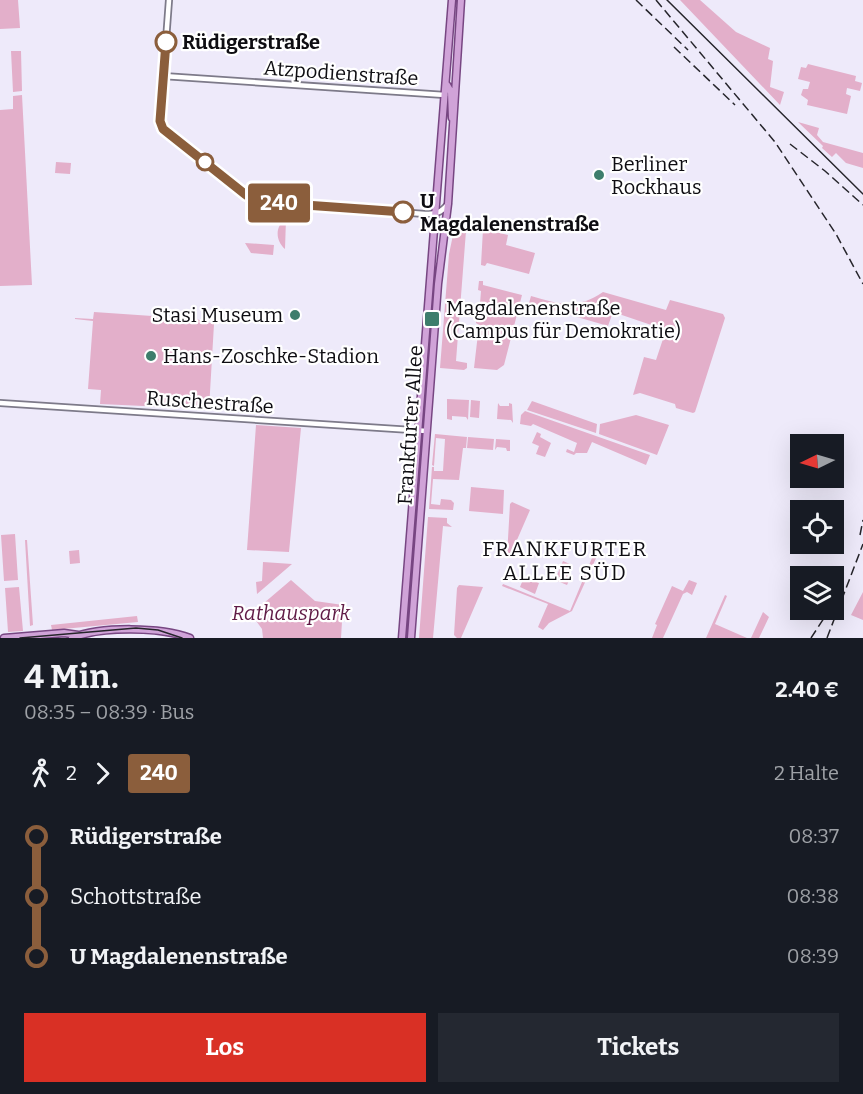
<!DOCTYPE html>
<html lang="de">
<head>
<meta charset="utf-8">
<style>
	:root { --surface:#171b24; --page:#242831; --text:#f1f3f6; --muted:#9ea1a6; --accent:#d93025 }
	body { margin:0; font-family:Bitter,serif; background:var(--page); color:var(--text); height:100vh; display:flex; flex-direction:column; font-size:22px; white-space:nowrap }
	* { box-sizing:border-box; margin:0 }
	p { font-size:20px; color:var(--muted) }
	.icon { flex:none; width:33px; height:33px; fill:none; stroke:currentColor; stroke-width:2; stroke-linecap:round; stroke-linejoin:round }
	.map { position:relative; height:638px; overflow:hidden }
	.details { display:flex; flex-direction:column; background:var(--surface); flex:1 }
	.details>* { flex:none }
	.badge { padding:0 12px; border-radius:4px; font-size:21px; line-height:39px }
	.needle { width:39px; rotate:265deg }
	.controls { position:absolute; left:790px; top:434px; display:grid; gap:12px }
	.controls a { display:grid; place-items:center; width:54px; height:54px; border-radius:0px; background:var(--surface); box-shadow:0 6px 24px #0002; font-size:30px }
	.map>.badge { position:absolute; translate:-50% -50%; box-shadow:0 0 0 3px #fff }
	.legs { display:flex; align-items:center; gap:9px; height:66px; padding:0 24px; font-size:20px }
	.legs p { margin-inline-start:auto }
	.head { display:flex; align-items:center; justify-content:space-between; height:102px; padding:0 24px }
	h1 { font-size:33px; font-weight:700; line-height:45px }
	.action { display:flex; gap:12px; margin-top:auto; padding:12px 24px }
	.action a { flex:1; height:69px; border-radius:0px; background:var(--accent); color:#fff; font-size:24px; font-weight:700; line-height:69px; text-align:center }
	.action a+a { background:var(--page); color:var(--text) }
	ul { padding:0 24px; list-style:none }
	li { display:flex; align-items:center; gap:21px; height:60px; font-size:22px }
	li i { display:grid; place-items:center; width:9px; height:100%; margin:0 8px; background:currentColor }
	li i::after { content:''; width:15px; height:15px; margin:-8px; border:4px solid; border-radius:50%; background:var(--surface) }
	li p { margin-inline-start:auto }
	li:first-child i { background:linear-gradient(#0000 50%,currentColor 0) }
	li:last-child i { background:linear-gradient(currentColor 50%,#0000 0) }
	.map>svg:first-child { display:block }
</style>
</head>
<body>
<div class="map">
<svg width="863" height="638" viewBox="0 0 863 638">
	<rect width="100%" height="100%" fill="#eeeafa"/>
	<!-- green -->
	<path fill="#e3afca" d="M 0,0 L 18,0 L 20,28 L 0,29 Z
		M 680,0 L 700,0 L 736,32 L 770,48 L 768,59 L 773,61 L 770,87 L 784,92 L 780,105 Z
		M 11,51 L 21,51 L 22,91 L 13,92 Z
		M 808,64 L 856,76 L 855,81 L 862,83 L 860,91 L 847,88 L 846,94 L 851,96 L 847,114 L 807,105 L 808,100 L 801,95 L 803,89 L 808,89 L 810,82 L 798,79 L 801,67 L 806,68 Z
		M 22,95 L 32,285 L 0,286 L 0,110 L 13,109 L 13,96 Z
		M 798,122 L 819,128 L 817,135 L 823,142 L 863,153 L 863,168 L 846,163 L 836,153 L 832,157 L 822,148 L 823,146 Z
		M 56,162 L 71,163 L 70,174 L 55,173 Z
		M 248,206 L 276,208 L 275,220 L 273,220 L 273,218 L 254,217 L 250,220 L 247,220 Z
		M 286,219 L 285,249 C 275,240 275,226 286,219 Z
		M 483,229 L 508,235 L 506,245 L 535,253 L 529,274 L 487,263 L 485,266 L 481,265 Z
		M 461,230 L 466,231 L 456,361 L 467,363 L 467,368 L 464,370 L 440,368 L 449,254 L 453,235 Z
		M 245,243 L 274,245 L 273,255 L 251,253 Z
		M 479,281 L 483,281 L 483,285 L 522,295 L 504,365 L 497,370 L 474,368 L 479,325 L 476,323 L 476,317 L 479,317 L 481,291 L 478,290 Z
		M 603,292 L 666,310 L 670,300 L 723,314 L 725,318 L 695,412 L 693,413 L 676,408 L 675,404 L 640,393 L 633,395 L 644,357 L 656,360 L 666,330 L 613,312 L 608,326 L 529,303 L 531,296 C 559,304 577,310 603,292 Z
		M 94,312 L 196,319 L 214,324 L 209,409 L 100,404 L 101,390 L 88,389 L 93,321 L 75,319 L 75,318 L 93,319 Z
		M 447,399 L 469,400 L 468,420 L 466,417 L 452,416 L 452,420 L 447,419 Z
		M 471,400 L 480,401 L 479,418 L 470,417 Z
		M 532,401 L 597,424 L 596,433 L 527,410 Z
		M 498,403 L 500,406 L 509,406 L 509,403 L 512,404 L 513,423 L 511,420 L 497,419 Z
		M 525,411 L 650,455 L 646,465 L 592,442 L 587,453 L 576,453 L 574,455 L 566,452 L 567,449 L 574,452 L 577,443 L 533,424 L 531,426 L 520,424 L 521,415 Z
		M 636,415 L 669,425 L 657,455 L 599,434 L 600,424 Z
		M 256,425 L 301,428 L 289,552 L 247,550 Z
		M 537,432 L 541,434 L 540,437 L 551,443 L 545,457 L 536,454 L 539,446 L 532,443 Z
		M 435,434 L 467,437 L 466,448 L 463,448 L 459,480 L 433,479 L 431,504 L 440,505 L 441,499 L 451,500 L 454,503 L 453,510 L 429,509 L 432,467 L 434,467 L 434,471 L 443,471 L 445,439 L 436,438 L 434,466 L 432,465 Z
		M 468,437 L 494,439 L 493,450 L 467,448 Z
		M 496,439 L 510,440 L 510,451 L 507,451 L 506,448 L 497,447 L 495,450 Z
		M 471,487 L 504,490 L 503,514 L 469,511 Z
		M 512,502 L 530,510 L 510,556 L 507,556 L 510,504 Z
		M 428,517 L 447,518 L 447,523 L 452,527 L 443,526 L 433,638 L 419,638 Z
		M 15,534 L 18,580 L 4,581 L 1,535 Z
		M 25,540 L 27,540 L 33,625 L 30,626 Z
		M 599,541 L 606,543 L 602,545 L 572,611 L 549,623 L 543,630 L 538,627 L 548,604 L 502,586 L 503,584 L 570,611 Z
		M 79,550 L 80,563 L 70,564 L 69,551 Z
		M 563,561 L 572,565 L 568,575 L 571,576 L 567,585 L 555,580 Z
		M 263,562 L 292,564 L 257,594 L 256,582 L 262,581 Z
		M 524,577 L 539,583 L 535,594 L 520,587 Z
		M 291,580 L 315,601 L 343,605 L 341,638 L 263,638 L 262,629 L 251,614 Z
		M 689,580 L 697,583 L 692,595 L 687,592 L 683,594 L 663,638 L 652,638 L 657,625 L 655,624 L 672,586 L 683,591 Z
		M 459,585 L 483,587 L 461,638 L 457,638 L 454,635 L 457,588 Z
		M 19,587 L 23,631 L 8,632 L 5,588 Z
		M 863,592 L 863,620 L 851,615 Z
		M 725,595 L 727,596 L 715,624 L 747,638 L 706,638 Z
		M 763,612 L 769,617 L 759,638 L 751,638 Z
		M 137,616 L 138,622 L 52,630 L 51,625 Z"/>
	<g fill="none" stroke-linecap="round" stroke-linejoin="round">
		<!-- minor casing -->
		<g stroke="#7d7a89" stroke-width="8">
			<path id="minor" d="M 169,0 L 160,121 L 163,129 L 246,195 L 263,202 L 425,214 C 436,214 441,213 448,204
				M 163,76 L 445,95
				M 0,403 L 427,431"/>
		</g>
		<!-- major casing -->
		<g stroke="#774682" stroke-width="9">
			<path id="major" d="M 447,85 L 451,92 L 452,118
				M 4,638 L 64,633 L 78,635
				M 72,638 C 101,626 161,627 190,638
				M 402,638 L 452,0
				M 411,638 L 438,284 L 448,204 L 461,0"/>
		</g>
		<!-- minor -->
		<use href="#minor" stroke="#fff" stroke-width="4.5"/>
		<!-- major -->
		<use href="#major" stroke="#d0a3d8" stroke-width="6"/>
		<!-- tram -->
		<path stroke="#26252b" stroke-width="1.5" d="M 667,0 L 863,194
			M 20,638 L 136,628 L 158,630 L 182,638"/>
		<!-- rail -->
		<path stroke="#26252b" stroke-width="1.5" stroke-dasharray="9 4.5" stroke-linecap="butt" d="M 636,0 L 688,50
			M 656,0 L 775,142 L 836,234 L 863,284
			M 674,47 L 735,105
			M 790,144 L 825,171 L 863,205
			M 860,535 L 863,520
			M 811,638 L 830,609
			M 827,638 L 863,544"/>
	</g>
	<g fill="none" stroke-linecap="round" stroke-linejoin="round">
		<!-- line-1 casing -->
		<g stroke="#fff" stroke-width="14">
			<path id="line-1" d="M 166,42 L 160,121 L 163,129 L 246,195 L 263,202 L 403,212"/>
		</g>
		<!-- line-1 -->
		<use href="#line-1" stroke="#8b5e3c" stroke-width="9"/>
	</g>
	<!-- markers -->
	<g fill="#fff" stroke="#8b5e3c" stroke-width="3">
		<circle cx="166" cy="42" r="10"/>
		<circle cx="205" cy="162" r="8"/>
		<circle cx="403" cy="212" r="10"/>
	</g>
	<g fill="#3d7d6c" stroke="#fff" stroke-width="2">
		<circle cx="599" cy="175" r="6"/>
		<circle cx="295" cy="315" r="6"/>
		<rect x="424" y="311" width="16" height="16" rx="3"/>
		<circle cx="151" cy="356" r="6"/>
	</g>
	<g text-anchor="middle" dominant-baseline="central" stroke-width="4.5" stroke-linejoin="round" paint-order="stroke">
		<!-- stop labels -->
		<g font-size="20" font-weight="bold" fill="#0e0d12" stroke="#fff" text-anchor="start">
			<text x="182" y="42">Rüdigerstraße</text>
			<text x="420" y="201">U<tspan x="420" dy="23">Magdalenenstraße</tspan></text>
		</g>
		<!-- street labels -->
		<g font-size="20" fill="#0e0d12" stroke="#fff">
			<text transform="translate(341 73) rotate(4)">Atzpodienstraße</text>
			<text transform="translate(210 402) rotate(4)">Ruschestraße</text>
			<text transform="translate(410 425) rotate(-86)">Frankfurter Allee</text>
		</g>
		<!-- poi labels -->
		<g font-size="20" fill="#0e0d12" stroke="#fff" text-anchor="start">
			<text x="611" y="164">Berliner<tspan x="611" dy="23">Rockhaus</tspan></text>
			<text x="446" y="308">Magdalenenstraße<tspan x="446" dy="23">(Campus für Demokratie)</tspan></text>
			<text x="283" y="315" text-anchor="end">Stasi Museum</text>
			<text x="163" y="356">Hans-Zoschke-Stadion</text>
		</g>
		<!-- park labels -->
		<g font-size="20" font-style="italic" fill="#601b46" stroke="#fff">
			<text x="291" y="613">Rathauspark</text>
		</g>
		<!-- neighbourhood labels -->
		<g font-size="21" letter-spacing="1.5" fill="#0e0d12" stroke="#fff">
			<text x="565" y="549">FRANKFURTER<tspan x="565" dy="24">ALLEE SÜD</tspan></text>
		</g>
	</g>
</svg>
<div class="controls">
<a><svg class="needle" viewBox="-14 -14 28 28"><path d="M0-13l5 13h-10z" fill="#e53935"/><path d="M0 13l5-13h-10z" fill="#9ea1a6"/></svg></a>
<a><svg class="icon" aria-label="locate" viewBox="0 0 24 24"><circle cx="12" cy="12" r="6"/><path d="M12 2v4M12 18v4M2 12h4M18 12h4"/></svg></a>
<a><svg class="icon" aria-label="layers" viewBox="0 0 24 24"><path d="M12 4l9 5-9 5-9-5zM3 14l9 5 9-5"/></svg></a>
</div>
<b class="badge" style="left:279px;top:203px;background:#8b5e3c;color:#fff">240</b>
</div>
<section class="details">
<div class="head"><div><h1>4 Min.</h1><p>08:35 – 08:39 · Bus</p></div><b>2.40 €</b></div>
<div class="legs"><svg class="icon" aria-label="walk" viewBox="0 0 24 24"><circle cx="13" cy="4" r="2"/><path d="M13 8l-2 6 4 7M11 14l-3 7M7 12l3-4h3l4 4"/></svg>2<svg class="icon" aria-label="forward" viewBox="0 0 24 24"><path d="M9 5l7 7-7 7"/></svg><b class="badge" style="background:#8b5e3c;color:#fff">240</b><p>2 Halte</p></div>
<ul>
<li><i style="color:#8b5e3c"></i><b>Rüdigerstraße</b><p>08:37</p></li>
<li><i style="color:#8b5e3c"></i><span>Schottstraße</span><p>08:38</p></li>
<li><i style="color:#8b5e3c"></i><b>U Magdalenenstraße</b><p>08:39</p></li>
</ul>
<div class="action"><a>Los</a><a>Tickets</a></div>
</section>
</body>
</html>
